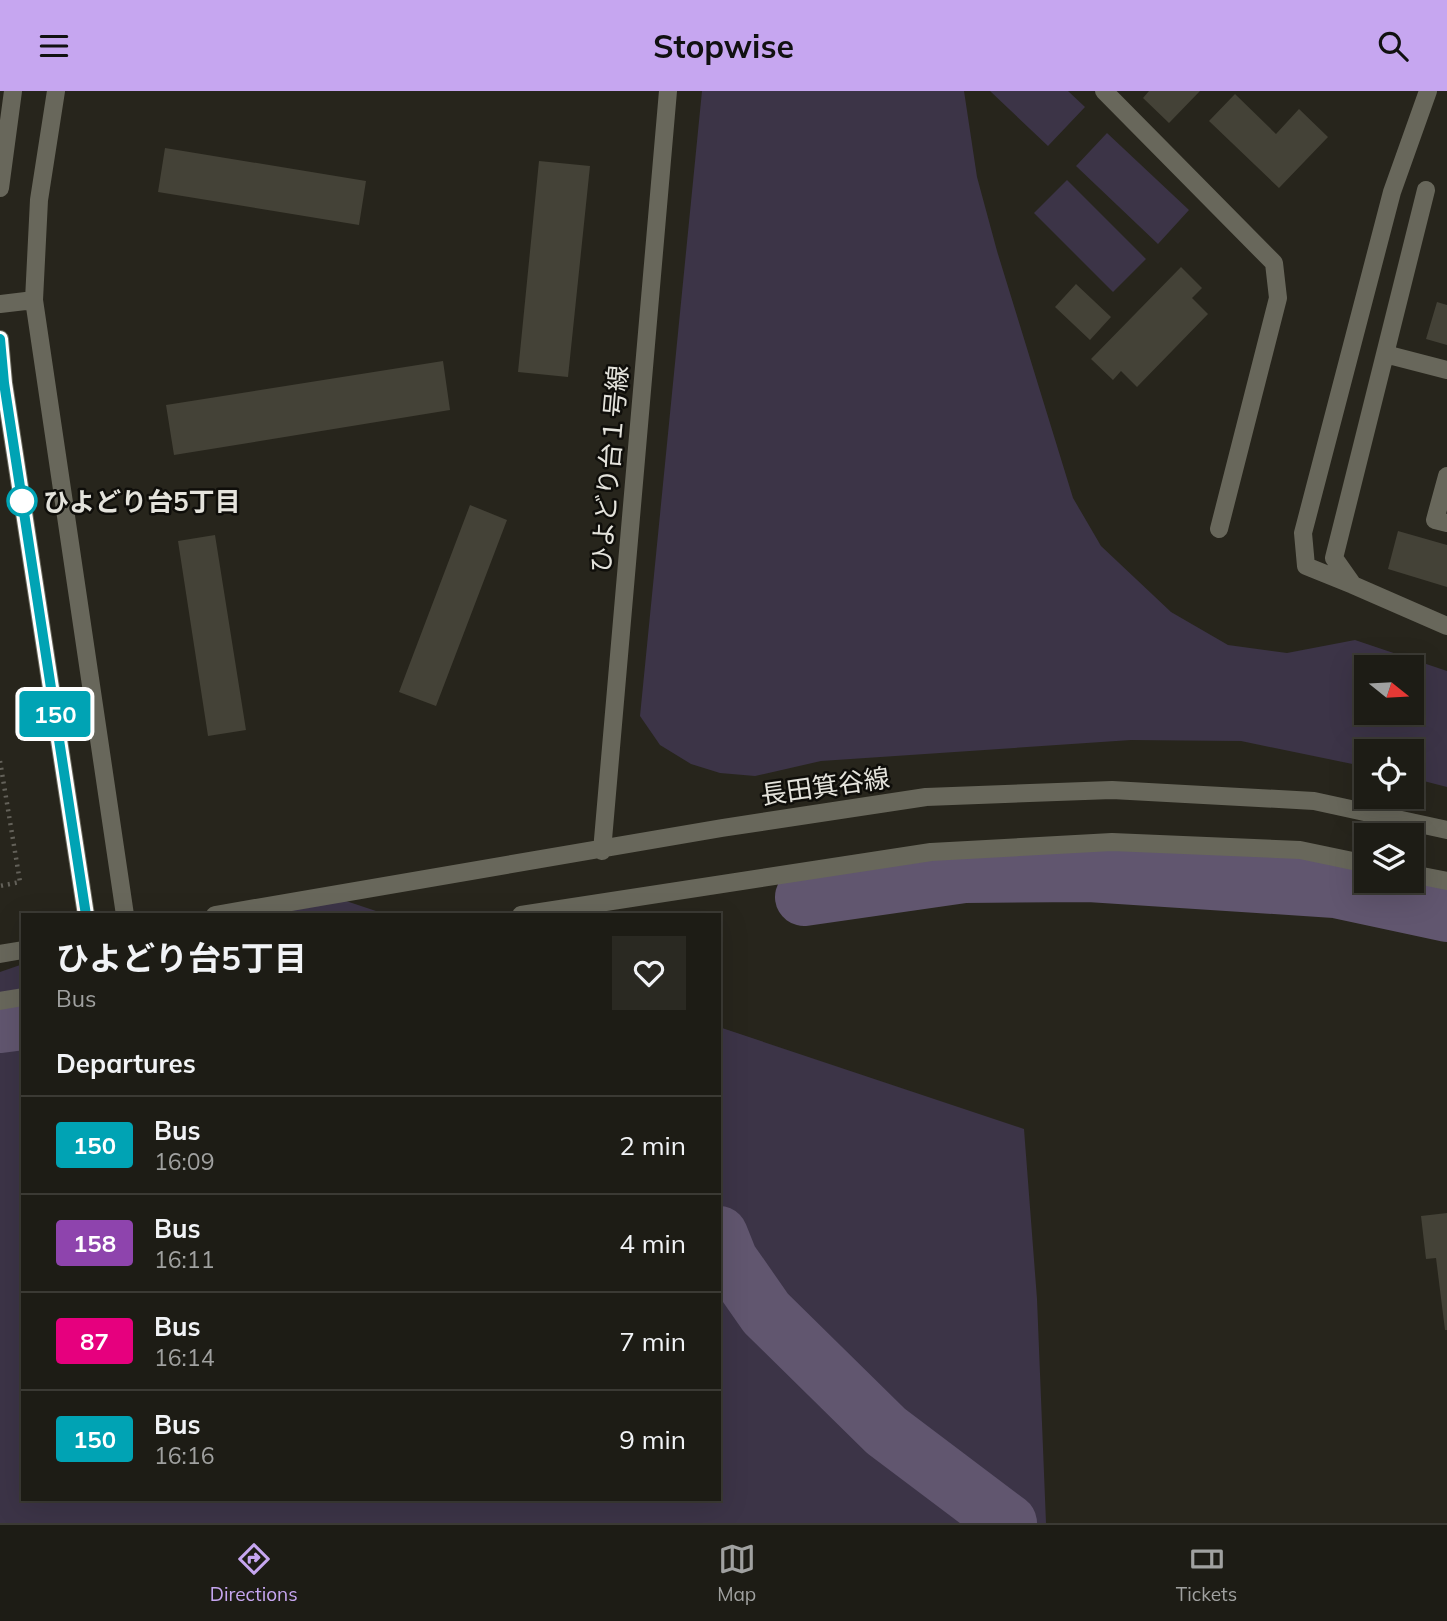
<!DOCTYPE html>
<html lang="en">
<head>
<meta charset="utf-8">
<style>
	:root { --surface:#1d1c15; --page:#2a2922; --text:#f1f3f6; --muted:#a0a1a0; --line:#3b3a34; --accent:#c6a6f0 }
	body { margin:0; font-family:Mulish,"Noto Sans JP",sans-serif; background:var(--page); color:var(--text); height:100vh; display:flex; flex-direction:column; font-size:26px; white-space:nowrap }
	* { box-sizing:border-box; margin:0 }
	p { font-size:23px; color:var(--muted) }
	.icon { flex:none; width:38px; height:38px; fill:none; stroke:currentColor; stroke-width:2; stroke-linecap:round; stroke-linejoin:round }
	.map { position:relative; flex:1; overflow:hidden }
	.side { position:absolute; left:21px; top:822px; width:700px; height:588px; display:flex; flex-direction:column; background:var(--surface); border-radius:0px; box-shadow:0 7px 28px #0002,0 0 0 2px var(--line) }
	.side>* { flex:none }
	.badge { padding:0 14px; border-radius:5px; font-size:24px; line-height:46px }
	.needle { width:46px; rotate:108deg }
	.controls { position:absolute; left:1354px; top:564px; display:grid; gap:14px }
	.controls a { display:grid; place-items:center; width:70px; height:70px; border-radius:0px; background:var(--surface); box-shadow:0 7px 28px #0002,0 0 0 2px var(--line); font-size:35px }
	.map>.badge { position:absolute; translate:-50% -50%; box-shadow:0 0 0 4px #fff }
	h2 { padding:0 35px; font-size:26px; line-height:63px }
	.round { display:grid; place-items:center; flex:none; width:74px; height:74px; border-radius:0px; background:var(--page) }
	.summary { display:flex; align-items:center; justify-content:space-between; height:119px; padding:0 35px }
	h1 { font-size:33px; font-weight:700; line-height:52px }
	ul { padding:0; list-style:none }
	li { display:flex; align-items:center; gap:21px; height:98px; padding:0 35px; border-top:2px solid var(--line) }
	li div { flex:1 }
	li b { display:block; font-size:26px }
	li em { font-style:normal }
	li .badge { min-width:77px; font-weight:700; text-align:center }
	header { display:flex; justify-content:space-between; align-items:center; height:91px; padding:0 35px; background:var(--accent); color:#111; font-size:32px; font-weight:700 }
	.menu { display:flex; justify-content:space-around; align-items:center; height:98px; border-top:2px solid var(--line); background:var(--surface); font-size:19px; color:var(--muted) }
	.menu a { display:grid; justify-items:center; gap:4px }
	.menu .active { color:var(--accent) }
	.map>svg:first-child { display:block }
</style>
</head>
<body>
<header><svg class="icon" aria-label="menu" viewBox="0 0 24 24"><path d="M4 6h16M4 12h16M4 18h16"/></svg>Stopwise<svg class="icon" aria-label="search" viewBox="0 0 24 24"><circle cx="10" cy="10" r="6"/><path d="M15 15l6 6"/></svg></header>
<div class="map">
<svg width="1447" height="1432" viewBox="0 0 1447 1432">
	<rect width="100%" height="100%" fill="#27251c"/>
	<!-- green -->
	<path fill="#3c3447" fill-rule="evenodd" d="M 702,0 L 964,0 L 977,86 L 997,160 L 1073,407 L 1101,455 L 1171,521 L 1228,554 L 1287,562 L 1355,549 L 1447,580 L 1447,696 L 1412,687 L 1412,660 L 1367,660 L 1367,676 L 1241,650 L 1131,649 L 821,670 L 755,685 L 720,682 L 691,673 L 660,654 L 640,625 ZM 1367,576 L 1412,576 L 1412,621 L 1367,621 Z
		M 990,0 L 1068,0 L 1085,16 L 1048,55 Z
		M 1107,42 L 1189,119 L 1158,153 L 1076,75 Z
		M 1067,89 L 1146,168 L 1113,201 L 1034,122 Z
		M 325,803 L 388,824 L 231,824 Z
		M 23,873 L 23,1409 L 719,1409 L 719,936 L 1024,1038 L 1037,1208 L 1046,1432 L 0,1432 L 0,881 Z"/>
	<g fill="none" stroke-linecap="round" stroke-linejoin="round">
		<!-- river -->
		<path stroke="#61566f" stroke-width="58" d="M 804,806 L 964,783 L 1089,782 L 1335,798 L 1447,822
			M 0,933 L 23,930
			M 719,1144 L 729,1169 L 766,1222 L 886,1340 L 1008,1432"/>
	</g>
	<!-- building -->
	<path fill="#444237" d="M 1149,0 L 1200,0 L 1169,32 L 1143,7 Z
		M 1235,3 L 1276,43 L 1299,18 L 1328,46 L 1279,97 L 1209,30 Z
		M 165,57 L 366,90 L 359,134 L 158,101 Z
		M 539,70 L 590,75 L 568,286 L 518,281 Z
		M 1181,176 L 1202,197 L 1192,207 L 1208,223 L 1137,296 L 1121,280 L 1113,289 L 1091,268 Z
		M 1076,193 L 1111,226 L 1090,249 L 1055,216 Z
		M 1437,211 L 1447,214 L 1447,254 L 1426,248 Z
		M 443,270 L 450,319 L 174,364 L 166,314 Z
		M 470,414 L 507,429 L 436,615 L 399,601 Z
		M 1398,440 L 1447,454 L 1447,496 L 1388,478 Z
		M 215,444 L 246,639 L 208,645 L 178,450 Z
		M 1447,1122 L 1447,1239 L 1445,1239 L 1436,1167 L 1426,1168 L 1421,1125 Z"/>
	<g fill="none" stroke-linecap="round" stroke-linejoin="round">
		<!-- path -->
		<path stroke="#636159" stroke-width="4.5" stroke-dasharray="2 5" stroke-linecap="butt" d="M 0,670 L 20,791 L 0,795"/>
		<!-- minor -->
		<path stroke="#68675b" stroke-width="18" d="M 56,0 L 39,109 L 34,209 L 125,824
			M 1104,0 L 1274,172 L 1278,207 L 1219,438
			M 0,97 L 13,0
			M 1426,99 L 1334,467 L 1353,494 L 1447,535
			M 0,213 L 34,209
			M 0,248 L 4,292 L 86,824
			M 1385,263 L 1447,279
			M 1447,385 L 1435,429 L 1447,432
			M 1353,494 L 1306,475 L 1303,442 L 1392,101 L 1428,0
			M 602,760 L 668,0
			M 1412,783 L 1447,790
			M 215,824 L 722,737 L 926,706 L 1112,699 L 1314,710 L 1447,739
			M 521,824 L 931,761 L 1112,751 L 1300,759 L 1367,773
			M 0,863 L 23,859
			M 0,910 L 23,906"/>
	</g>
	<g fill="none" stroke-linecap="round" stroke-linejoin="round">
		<!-- line casing -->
		<g stroke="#fff" stroke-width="16">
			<path id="line" d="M 0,248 L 4,292 L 86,824"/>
		</g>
		<!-- line -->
		<use href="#line" stroke="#00a3b4" stroke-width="10"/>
	</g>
	<!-- markers -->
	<circle fill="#fff" stroke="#00a3b4" stroke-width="3.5" cx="22" cy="410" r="14"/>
	<g text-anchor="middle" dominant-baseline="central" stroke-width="5" stroke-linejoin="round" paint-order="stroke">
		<!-- street labels -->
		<g font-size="26" fill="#e4e3dc" stroke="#0f0e0a">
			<text transform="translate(609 378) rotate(-85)">ひよどり台１号線</text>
			<text transform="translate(825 695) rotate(-8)">長田箕谷線</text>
		</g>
		<!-- stop labels -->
		<g font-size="26" font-weight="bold" fill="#e4e3dc" stroke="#0f0e0a" text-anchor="start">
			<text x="43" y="410">ひよどり台5丁目</text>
		</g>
	</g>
</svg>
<div class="controls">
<a><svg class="needle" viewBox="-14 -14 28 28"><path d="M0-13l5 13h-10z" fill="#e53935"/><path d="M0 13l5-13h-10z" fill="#a0a1a0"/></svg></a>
<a><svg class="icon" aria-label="locate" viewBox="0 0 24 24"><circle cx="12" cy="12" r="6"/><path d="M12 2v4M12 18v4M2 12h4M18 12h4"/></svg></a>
<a><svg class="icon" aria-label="layers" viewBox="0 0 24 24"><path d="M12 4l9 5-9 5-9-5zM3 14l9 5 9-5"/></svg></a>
</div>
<b class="badge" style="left:55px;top:623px;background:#00a3b4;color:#fff">150</b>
<section class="side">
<div class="summary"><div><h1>ひよどり台5丁目</h1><p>Bus</p></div><a class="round"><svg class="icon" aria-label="heart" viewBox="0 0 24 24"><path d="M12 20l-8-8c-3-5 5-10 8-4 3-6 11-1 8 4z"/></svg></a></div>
<h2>Departures</h2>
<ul>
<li><span class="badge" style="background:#00a3b4;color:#fff">150</span><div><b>Bus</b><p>16:09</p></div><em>2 min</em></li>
<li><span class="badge" style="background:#8e44ad;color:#fff">158</span><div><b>Bus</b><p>16:11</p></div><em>4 min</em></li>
<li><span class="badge" style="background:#e6007e;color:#fff">87</span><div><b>Bus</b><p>16:14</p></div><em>7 min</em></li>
<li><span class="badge" style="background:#00a3b4;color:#fff">150</span><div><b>Bus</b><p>16:16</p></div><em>9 min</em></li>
</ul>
</section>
</div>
<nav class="menu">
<a class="active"><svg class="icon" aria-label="directions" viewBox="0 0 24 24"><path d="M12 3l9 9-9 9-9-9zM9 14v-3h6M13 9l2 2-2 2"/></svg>Directions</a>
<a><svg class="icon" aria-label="map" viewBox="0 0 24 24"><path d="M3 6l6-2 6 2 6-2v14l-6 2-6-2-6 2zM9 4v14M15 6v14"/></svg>Map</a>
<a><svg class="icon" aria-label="tickets" viewBox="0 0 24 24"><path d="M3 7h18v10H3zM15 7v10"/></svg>Tickets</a>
</nav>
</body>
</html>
